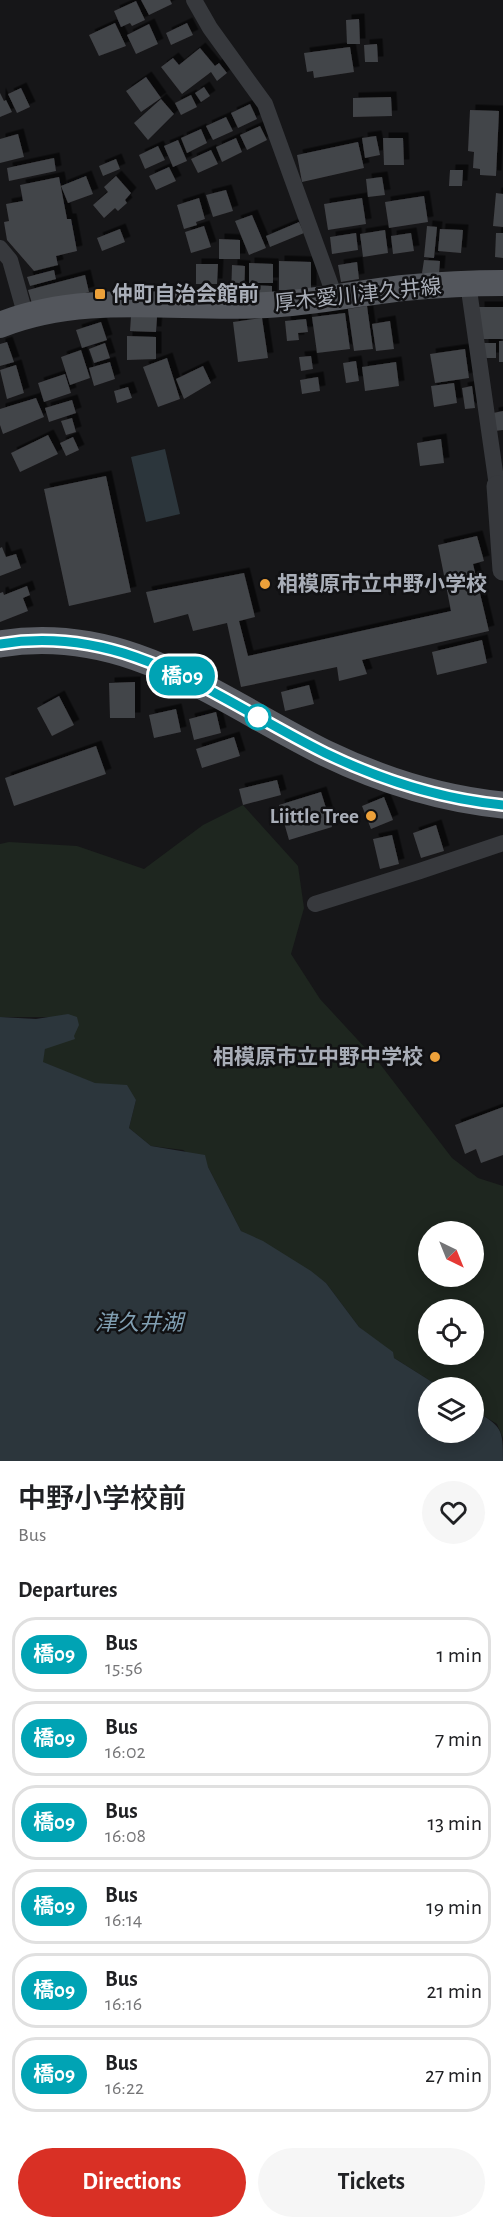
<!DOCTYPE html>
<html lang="en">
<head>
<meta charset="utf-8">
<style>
	:root { --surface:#fff; --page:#f6f6f6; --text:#202124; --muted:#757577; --line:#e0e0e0; --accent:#d93025 }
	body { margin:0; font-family:"Alegreya Sans","Noto Sans JP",sans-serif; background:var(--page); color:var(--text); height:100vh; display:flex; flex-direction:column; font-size:22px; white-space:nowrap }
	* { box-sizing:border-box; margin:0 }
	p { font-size:20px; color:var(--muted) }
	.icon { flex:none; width:33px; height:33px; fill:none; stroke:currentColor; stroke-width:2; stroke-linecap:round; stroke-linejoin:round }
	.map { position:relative; height:1461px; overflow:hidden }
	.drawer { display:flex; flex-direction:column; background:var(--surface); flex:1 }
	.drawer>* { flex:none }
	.badge { padding:0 12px; border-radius:20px; font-size:21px; line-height:39px }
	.needle { width:39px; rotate:137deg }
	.tools { position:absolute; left:418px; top:1221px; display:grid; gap:12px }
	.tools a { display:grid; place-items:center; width:66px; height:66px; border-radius:50%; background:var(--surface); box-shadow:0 3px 15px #0003; font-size:30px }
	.map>.badge { position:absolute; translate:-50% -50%; box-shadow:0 0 0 3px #fff }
	h2 { padding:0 18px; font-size:22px; line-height:54px }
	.round { display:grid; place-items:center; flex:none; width:63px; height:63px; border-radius:32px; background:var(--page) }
	.overview { display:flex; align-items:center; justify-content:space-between; height:102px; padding:0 18px }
	h1 { font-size:28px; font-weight:600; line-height:45px }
	.cta { display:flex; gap:12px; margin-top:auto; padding:12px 18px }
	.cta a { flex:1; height:69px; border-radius:36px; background:var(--accent); color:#fff; font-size:24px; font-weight:600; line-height:69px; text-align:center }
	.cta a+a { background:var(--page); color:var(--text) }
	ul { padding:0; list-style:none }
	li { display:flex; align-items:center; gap:18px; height:75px; margin:0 12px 9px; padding:0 6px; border:3px solid var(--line); border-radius:24px }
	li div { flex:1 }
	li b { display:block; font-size:22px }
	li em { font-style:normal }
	li .badge { min-width:66px; font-weight:700; text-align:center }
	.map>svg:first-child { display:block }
</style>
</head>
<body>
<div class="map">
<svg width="503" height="1461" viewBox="0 0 503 1461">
	<defs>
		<filter id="shadow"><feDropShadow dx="5.5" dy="-5.5" stdDeviation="0" flood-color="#0009"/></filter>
	</defs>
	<rect width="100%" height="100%" fill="#161618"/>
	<!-- green -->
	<path fill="#1e261f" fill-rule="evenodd" d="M 243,805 L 298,866 L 304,908 L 291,954 L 320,999 L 380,1064 L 452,1158 L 478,1178 L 503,1186 L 503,1438 L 497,1424 L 474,1410 L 474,1388 L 440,1387 L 394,1358 L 359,1327 L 326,1283 L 241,1231 L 208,1167 L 183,1150 L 151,1146 L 129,1128 L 136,1100 L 42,1062 L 45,1049 L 70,1017 L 0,1017 L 0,844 L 9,842 L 77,846 L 144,869 L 203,825 ZM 429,1232 L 474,1232 L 474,1276 L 429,1276 ZM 429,1310 L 474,1310 L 474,1354 L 429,1354 Z"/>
	<!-- water -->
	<path fill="#2c363c" d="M 165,449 L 180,514 L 146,522 L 131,457 Z
		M 68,1014 L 77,1017 L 79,1025 L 74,1036 L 75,1039 L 45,1049 L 43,1062 L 95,1083 L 127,1085 L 136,1100 L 129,1128 L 151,1146 L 205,1155 L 208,1167 L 241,1231 L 263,1241 L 311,1271 L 326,1283 L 359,1327 L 393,1352 L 394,1358 L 440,1387 L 429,1388 L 429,1432 L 474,1432 L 474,1410 C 502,1427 503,1428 503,1461 L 0,1461 L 0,1017 L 36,1019 Z"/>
	<!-- building -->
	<path fill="#434448" filter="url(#shadow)" d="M 141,0 L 170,0 L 172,4 L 149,15 Z
		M 136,1 L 145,20 L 132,26 L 130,23 L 121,27 L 114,11 Z
		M 359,19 L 360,44 L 347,44 L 346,20 Z
		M 115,23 L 126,46 L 99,56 L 89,35 Z
		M 187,23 L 193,35 L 171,45 L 166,33 Z
		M 149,24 L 158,44 L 136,54 L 127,35 Z
		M 377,44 L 378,62 L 365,62 L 364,45 Z
		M 350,47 L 354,72 L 314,78 L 313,71 L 307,72 L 304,53 Z
		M 200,48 L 215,66 L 219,63 L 227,73 L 217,81 L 211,72 L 182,94 L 161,67 L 173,58 L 179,65 Z
		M 146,77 L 161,98 L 141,112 L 126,91 Z
		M 204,87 L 210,96 L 201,102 L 195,93 Z
		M 21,88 L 30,107 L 17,113 L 8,94 Z
		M 0,93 L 4,101 L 6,100 L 12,112 L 0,117 Z
		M 191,95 L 197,107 L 181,115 L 175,103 Z
		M 391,97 L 392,116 L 353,117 L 353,98 Z
		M 161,99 L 174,114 L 148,140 L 134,123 Z
		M 250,104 L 257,119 L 238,128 L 231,113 Z
		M 470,110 L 499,111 L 496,176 L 480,175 L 480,169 L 473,168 L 474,152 L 468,151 Z
		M 226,117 L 233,131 L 213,140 L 206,126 Z
		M 260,126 L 267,140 L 247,150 L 240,135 Z
		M 201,129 L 207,143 L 187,153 L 181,138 Z
		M 18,134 L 24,157 L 0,163 L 0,139 Z
		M 376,136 L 380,155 L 365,158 L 362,138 Z
		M 236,138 L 242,152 L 222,162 L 216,147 Z
		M 383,138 L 403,138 L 404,165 L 384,165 Z
		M 178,140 L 187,161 L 173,167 L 164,146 Z
		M 358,142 L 364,168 L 302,182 L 297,155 Z
		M 158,146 L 165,160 L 145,169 L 139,155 Z
		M 211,150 L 218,164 L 198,173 L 191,159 Z
		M 54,158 L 56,171 L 9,181 L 7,168 Z
		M 116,159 L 120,169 L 103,176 L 99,166 Z
		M 169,167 L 176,181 L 156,190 L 149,176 Z
		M 450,170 L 463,170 L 462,186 L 449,186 Z
		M 86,176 L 93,194 L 68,203 L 61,186 Z
		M 116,176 L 131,193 L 125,200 L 127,203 L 118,211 L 115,208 L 104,218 L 93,205 L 108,192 L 104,187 Z
		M 59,177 L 67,219 L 71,219 L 77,251 L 56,256 L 58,265 L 34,271 L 7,240 L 4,222 L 9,221 L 6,204 L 23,201 L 20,185 Z
		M 382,177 L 385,195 L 368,197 L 366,179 Z
		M 226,190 L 233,211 L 213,217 L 206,195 Z
		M 496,193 L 503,194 L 503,227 L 493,226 Z
		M 424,196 L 428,222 L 389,228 L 385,202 Z
		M 199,198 L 205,219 L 196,222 L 197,225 L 184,229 L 177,205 Z
		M 362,198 L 366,224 L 328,230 L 324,204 Z
		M 252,215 L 266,248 L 249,255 L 235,221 Z
		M 299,222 L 304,233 L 270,247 L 266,236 Z
		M 204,226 L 211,247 L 191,253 L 185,232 Z
		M 427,226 L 437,227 L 434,258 L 424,257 Z
		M 120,229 L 125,242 L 102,251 L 97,238 Z
		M 440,229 L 463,230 L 461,253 L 438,251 Z
		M 385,230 L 388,253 L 363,257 L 360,234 Z
		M 356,233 L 358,250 L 332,254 L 330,237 Z
		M 411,233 L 414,251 L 393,254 L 391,236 Z
		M 496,233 L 503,233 L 503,258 L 495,257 Z
		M 219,239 L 240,240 L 240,259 L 219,259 Z
		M 424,260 L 440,261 L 439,274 L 422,273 Z
		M 279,261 L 311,262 L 311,291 L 279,290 Z
		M 357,262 L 359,279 L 341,282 L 338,265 Z
		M 249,263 L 273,264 L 273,283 L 249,283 Z
		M 196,264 L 218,264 L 217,284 L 196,284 Z
		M 232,265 L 245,266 L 244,298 L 231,298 Z
		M 54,270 L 56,279 L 30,286 L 27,277 Z
		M 85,275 L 89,292 L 33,307 L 28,290 Z
		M 249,285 L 272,286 L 272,297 L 249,296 Z
		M 367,306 L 373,349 L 354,351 L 348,309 Z
		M 479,307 L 503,307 L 503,339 L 480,339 Z
		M 345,313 L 350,349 L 317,353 L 312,317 Z
		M 131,316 L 157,317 L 156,332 L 130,331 Z
		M 262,318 L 268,358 L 238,362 L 233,322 Z
		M 306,319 L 308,332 L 298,333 L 299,340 L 287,341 L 285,321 Z
		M 390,321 L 394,349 L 376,351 L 372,324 Z
		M 101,322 L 107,340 L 82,348 L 76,330 Z
		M 127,336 L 156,337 L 156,359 L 127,360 Z
		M 499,341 L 503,341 L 503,362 L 499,362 Z
		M 7,342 L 14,362 L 0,366 L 0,344 Z
		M 105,343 L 110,358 L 94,363 L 89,349 Z
		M 483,343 L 496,343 L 496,358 L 484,358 Z
		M 465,349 L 469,378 L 435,383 L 430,354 Z
		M 81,350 L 90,378 L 70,385 L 61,357 Z
		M 311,356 L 313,369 L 301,371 L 299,357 Z
		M 167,358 L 180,399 L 158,407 L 143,367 Z
		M 356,361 L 359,381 L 346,383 L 343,363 Z
		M 110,362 L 115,379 L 94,386 L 89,368 Z
		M 396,362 L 399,386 L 365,391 L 362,367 Z
		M 16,365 L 24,393 L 7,399 L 0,370 Z
		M 203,366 L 211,383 L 184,399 L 176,379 Z
		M 65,374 L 71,393 L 44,402 L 38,383 Z
		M 318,377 L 320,391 L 302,394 L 300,380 Z
		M 454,383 L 457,403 L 434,407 L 431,386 Z
		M 472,386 L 475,408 L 465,409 L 462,388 Z
		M 128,387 L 132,398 L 117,403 L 114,391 Z
		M 36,398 L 44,417 L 3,434 L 0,425 L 0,409 Z
		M 72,400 L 76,413 L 49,422 L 45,408 Z
		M 503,411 L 503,430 L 495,431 L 493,413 Z
		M 72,418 L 76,432 L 66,435 L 61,421 Z
		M 48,435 L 58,454 L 20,472 L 11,453 Z
		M 73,437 L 79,450 L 66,456 L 60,443 Z
		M 441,439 L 444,463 L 420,466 L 417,443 Z
		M 106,476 L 131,592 L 69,606 L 44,489 Z
		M 477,536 L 484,561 L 473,564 L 489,631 L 362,660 L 367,674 L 339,681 L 337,667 L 241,687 L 227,623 L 193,631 L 188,614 L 154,623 L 146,592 L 244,573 L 255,617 L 239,621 L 248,656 L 451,611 L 438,545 Z
		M 2,547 L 6,557 L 16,554 L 21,568 L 0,576 L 0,548 Z
		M 27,586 L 30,595 L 23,598 L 28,611 L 0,622 L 0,593 L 3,592 L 4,595 Z
		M 482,640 L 487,663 L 437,675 L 432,652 Z
		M 135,682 L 135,718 L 110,718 L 109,683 Z
		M 309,685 L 314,704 L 285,711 L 281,692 Z
		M 59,696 L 74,725 L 52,736 L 37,708 Z
		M 176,709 L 181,732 L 154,738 L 149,715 Z
		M 216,712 L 221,733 L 194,740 L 189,719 Z
		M 234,737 L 240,756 L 202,768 L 196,749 Z
		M 96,746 L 106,774 L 14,806 L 5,778 Z
		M 277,780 L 281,795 L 243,805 L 239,789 Z
		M 321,792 L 332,827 L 289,840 L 279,805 Z
		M 384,797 L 393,820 L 371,829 L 362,806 Z
		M 436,825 L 444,851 L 421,858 L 413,833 Z
		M 392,835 L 399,864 L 380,869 L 373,839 Z
		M 503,1107 L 503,1155 L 481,1163 L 476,1149 L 465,1154 L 455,1125 Z"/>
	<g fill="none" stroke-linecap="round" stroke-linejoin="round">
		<!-- minor -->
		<path stroke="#37393d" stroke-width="16" d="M 194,0 L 210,28 L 265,104 L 335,297
			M 0,248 L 10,260 L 26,317
			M 468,283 L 497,486 L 503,485
			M 315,904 L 420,871 L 503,843"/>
		<!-- tertiary -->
		<path stroke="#37393d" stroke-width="21" d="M 497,486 L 503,570"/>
		<!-- primary -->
		<path stroke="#53565c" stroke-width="26" d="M 0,325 C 85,291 178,310 267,305 C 312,303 358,293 403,288 C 436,285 470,283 503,283"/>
		<!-- trunk -->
		<path stroke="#5b5e65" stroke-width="27" d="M 0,644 C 127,623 218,700 325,753 C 381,780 441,799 503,805"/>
	</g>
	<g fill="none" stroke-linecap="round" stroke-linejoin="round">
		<!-- line casing -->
		<g stroke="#fff" stroke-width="14">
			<path id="line" d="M 0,644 C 127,623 218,700 325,753 C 381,780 441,799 503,805"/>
		</g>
		<!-- line -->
		<use href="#line" stroke="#00a3b4" stroke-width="9"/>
	</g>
	<!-- markers -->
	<g fill="#eda13a" stroke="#111113" stroke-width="2">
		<rect x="94" y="288" width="12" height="12" rx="3"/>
		<circle cx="265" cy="584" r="6"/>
		<circle cx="371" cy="816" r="6"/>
		<circle cx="435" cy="1057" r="6"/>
	</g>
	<circle fill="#fff" stroke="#00a3b4" stroke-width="3" cx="258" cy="717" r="12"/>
	<g text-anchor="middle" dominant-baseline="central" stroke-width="5" stroke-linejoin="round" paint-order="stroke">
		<!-- poi labels -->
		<g font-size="21" font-weight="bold" fill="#a9aeb8" stroke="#111113" text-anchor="start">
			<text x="112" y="294">仲町自治会館前</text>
			<text x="277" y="584">相模原市立中野小学校</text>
			<text x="359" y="816" text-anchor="end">Liittle Tree</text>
			<text x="423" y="1057" text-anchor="end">相模原市立中野中学校</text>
		</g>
		<!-- street labels -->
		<g font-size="21" fill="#a9aeb8" stroke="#111113">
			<text transform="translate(358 295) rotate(-6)">厚木愛川津久井線</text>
		</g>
		<!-- water labels -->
		<g font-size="22" font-style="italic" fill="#819fb2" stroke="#111113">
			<text x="139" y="1323">津久井湖</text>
		</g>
	</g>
</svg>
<div class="tools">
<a><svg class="needle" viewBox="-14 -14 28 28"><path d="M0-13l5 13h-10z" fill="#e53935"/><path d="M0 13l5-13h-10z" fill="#757577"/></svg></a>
<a><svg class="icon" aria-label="locate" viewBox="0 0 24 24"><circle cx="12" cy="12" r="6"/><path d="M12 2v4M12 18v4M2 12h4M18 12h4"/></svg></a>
<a><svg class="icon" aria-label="layers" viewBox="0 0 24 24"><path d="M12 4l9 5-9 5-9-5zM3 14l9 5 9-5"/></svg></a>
</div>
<b class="badge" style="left:182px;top:676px;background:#00a3b4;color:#fff">橋09</b>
</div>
<section class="drawer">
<div class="overview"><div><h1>中野小学校前</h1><p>Bus</p></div><a class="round"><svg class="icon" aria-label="heart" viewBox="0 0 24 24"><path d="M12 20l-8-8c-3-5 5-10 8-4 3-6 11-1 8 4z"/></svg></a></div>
<h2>Departures</h2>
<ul>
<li><span class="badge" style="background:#00a3b4;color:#fff">橋09</span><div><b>Bus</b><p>15:56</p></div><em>1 min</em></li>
<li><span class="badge" style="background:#00a3b4;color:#fff">橋09</span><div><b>Bus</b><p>16:02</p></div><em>7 min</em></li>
<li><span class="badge" style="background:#00a3b4;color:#fff">橋09</span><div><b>Bus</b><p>16:08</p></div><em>13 min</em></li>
<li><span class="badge" style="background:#00a3b4;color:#fff">橋09</span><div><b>Bus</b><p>16:14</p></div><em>19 min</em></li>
<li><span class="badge" style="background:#00a3b4;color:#fff">橋09</span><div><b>Bus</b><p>16:16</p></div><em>21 min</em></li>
<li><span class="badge" style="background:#00a3b4;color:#fff">橋09</span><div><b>Bus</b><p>16:22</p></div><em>27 min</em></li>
</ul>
<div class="cta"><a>Directions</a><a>Tickets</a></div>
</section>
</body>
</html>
